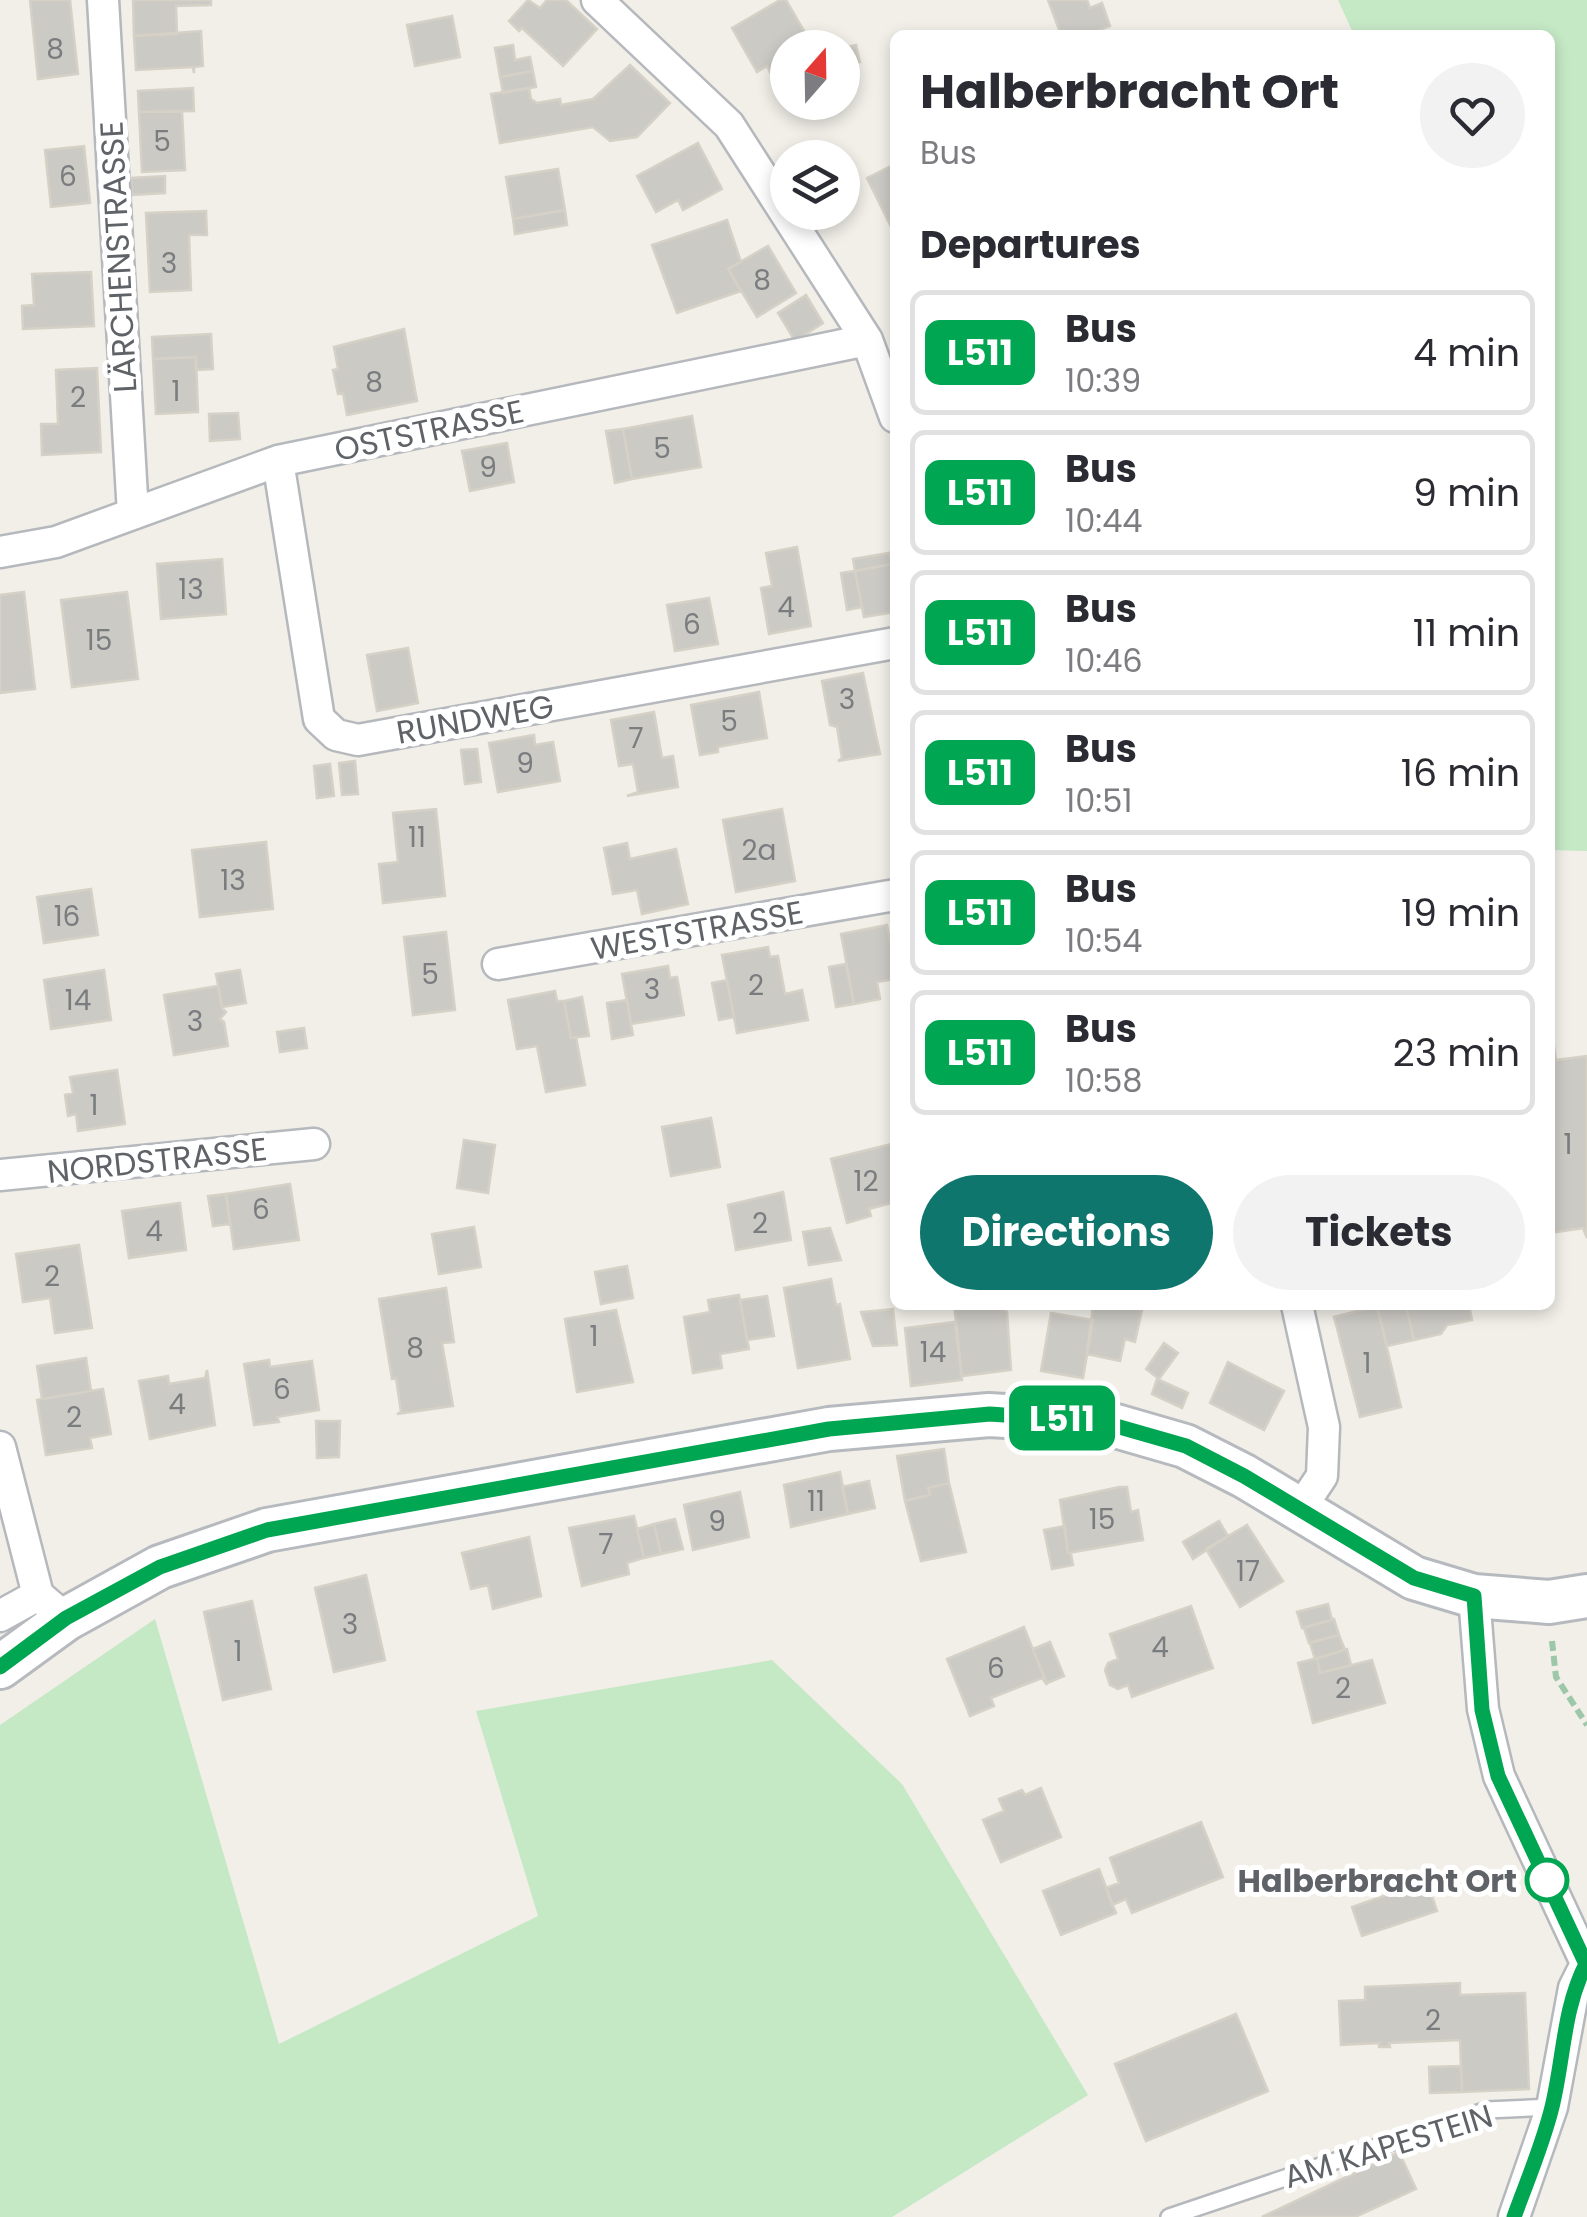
<!DOCTYPE html>
<html lang="en">
<head>
<meta charset="utf-8">
<style>
	:root { --surface:#fff; --page:#f2f2f3; --text:#2b2b33; --muted:#7c7c81; --line:#e1e1e2; --accent:#0f766e }
	body { margin:0; font-family:Poppins,sans-serif; background:var(--page); color:var(--text); height:100vh; display:flex; flex-direction:column; font-size:38px; white-space:nowrap }
	* { box-sizing:border-box; margin:0 }
	p { font-size:32px; color:var(--muted) }
	.icon { flex:none; width:55px; height:55px; fill:none; stroke:currentColor; stroke-width:2; stroke-linecap:round; stroke-linejoin:round }
	.map { position:relative; flex:1; overflow:hidden }
	.side { position:absolute; left:890px; top:30px; width:665px; height:1280px; display:flex; flex-direction:column; background:var(--surface); border-radius:15px; box-shadow:0 5px 15px #0003 }
	.side>* { flex:none }
	.badge { padding:0 20px; border-radius:15px; font-size:35px; line-height:65px }
	.needle { width:65px; rotate:20deg }
	.controls { position:absolute; left:770px; top:30px; display:grid; gap:20px }
	.controls a { display:grid; place-items:center; width:90px; height:90px; border-radius:50%; background:var(--surface); box-shadow:0 5px 15px #0003; font-size:50px }
	.map>.badge { position:absolute; translate:-50% -50%; box-shadow:0 0 0 5px #fff }
	h2 { padding:0 30px; font-size:38px; line-height:90px }
	.round { display:grid; place-items:center; flex:none; width:105px; height:105px; border-radius:52px; background:var(--page) }
	.overview { display:flex; align-items:center; justify-content:space-between; height:170px; padding:0 30px }
	h1 { font-size:48px; font-weight:700; line-height:75px }
	.button { display:flex; gap:20px; margin-top:auto; padding:20px 30px }
	.button a { flex:1; height:115px; border-radius:60px; background:var(--accent); color:#fff; font-size:40px; font-weight:700; line-height:115px; text-align:center }
	.button a+a { background:var(--page); color:var(--text) }
	ul { padding:0; list-style:none }
	li { display:flex; align-items:center; gap:30px; height:125px; margin:0 20px 15px; padding:0 10px; border:5px solid var(--line); border-radius:15px }
	li div { flex:1 }
	li b { display:block; font-size:38px }
	li em { font-style:normal }
	li .badge { min-width:110px; font-weight:700; text-align:center }
	.map>svg:first-child { display:block }
</style>
</head>
<body>
<div class="map">
<svg width="1587" height="2217" viewBox="0 0 1587 2217">
	<rect width="100%" height="100%" fill="#f1efe8"/>
	<!-- green -->
	<path fill="#c5e8c5" d="M 1338,0 L 1587,0 L 1587,851 L 1550,850 L 1550,35 L 1354,35 Z
		M 155,1619 L 279,2044 L 538,1916 L 476,1711 L 772,1660 L 902,1784 L 1088,2095 L 892,2217 L 0,2217 L 0,1725 Z"/>
	<!-- building -->
	<path fill="#cccac5" stroke="#d6d1c6" stroke-width="2.5" d="M 30,0 L 70,0 L 78,74 L 38,79 Z
		M 133,0 L 211,0 L 211,5 L 176,6 L 177,34 L 134,36 Z
		M 528,0 L 540,8 L 547,0 L 566,0 L 597,29 L 563,66 L 522,28 L 519,31 L 509,21 Z
		M 780,0 L 786,0 L 814,48 L 788,48 L 788,65 L 771,74 L 767,66 L 757,72 L 732,28 Z
		M 1048,0 L 1087,0 L 1090,8 L 1102,3 L 1110,26 L 1087,35 L 1061,35 Z
		M 452,16 L 460,57 L 415,66 L 407,25 Z
		M 201,31 L 203,66 L 194,67 L 194,73 L 193,67 L 136,70 L 134,36 Z
		M 513,45 L 515,60 L 530,57 L 533,71 L 500,77 L 495,48 Z
		M 856,45 L 860,62 L 842,66 L 842,48 Z
		M 630,65 L 670,103 L 637,137 L 610,141 L 593,127 L 500,143 L 491,94 L 529,88 L 531,99 L 537,103 L 560,99 L 561,105 L 593,99 Z
		M 533,71 L 536,87 L 503,93 L 500,77 Z
		M 193,88 L 194,111 L 139,112 L 138,91 Z
		M 182,111 L 185,170 L 142,172 L 139,112 Z
		M 698,143 L 722,189 L 683,210 L 678,200 L 656,212 L 637,176 Z
		M 84,146 L 90,203 L 51,207 L 45,150 Z
		M 895,164 L 895,235 L 867,178 Z
		M 558,169 L 565,210 L 513,219 L 506,177 Z
		M 165,176 L 165,193 L 132,195 L 131,178 Z
		M 565,210 L 567,225 L 515,234 L 513,219 Z
		M 206,211 L 207,235 L 189,235 L 191,290 L 150,292 L 146,213 Z
		M 727,220 L 741,262 L 728,269 L 741,291 L 677,313 L 652,245 Z
		M 768,246 L 796,293 L 757,317 L 728,269 Z
		M 91,272 L 94,326 L 23,329 L 22,306 L 34,305 L 32,274 Z
		M 806,295 L 823,323 L 795,341 L 778,313 Z
		M 404,329 L 417,401 L 347,415 L 343,393 L 338,394 L 333,370 L 338,369 L 334,347 Z
		M 211,334 L 213,369 L 196,370 L 196,357 L 153,359 L 152,337 Z
		M 196,357 L 198,412 L 156,414 L 153,359 Z
		M 97,368 L 101,452 L 42,455 L 41,424 L 58,424 L 56,370 Z
		M 238,413 L 240,439 L 210,441 L 209,414 Z
		M 692,416 L 701,467 L 632,479 L 623,429 Z
		M 623,429 L 632,479 L 615,483 L 606,431 Z
		M 507,443 L 514,482 L 470,491 L 462,451 Z
		M 797,547 L 811,626 L 769,634 L 761,588 L 772,586 L 766,553 Z
		M 889,553 L 892,564 L 855,571 L 853,559 Z
		M 222,559 L 226,614 L 161,619 L 157,564 Z
		M 892,564 L 895,564 L 895,612 L 864,617 L 855,571 Z
		M 855,571 L 862,607 L 847,610 L 841,573 Z
		M 24,592 L 35,689 L 0,693 L 0,595 Z
		M 127,592 L 138,679 L 72,687 L 61,600 Z
		M 709,598 L 718,644 L 675,651 L 667,605 Z
		M 408,648 L 418,703 L 377,711 L 367,655 Z
		M 863,673 L 880,754 L 838,761 L 842,758 L 837,727 L 830,725 L 822,681 Z
		M 759,692 L 767,738 L 718,747 L 718,752 L 700,755 L 691,705 Z
		M 654,712 L 662,758 L 673,756 L 678,787 L 627,796 L 638,792 L 633,764 L 619,766 L 611,720 Z
		M 534,735 L 535,745 L 553,742 L 560,781 L 498,792 L 489,743 Z
		M 477,749 L 481,782 L 465,784 L 461,750 Z
		M 355,761 L 358,794 L 342,795 L 339,763 Z
		M 330,764 L 334,796 L 317,798 L 314,766 Z
		M 436,809 L 445,896 L 383,903 L 379,864 L 398,862 L 393,813 Z
		M 782,809 L 795,881 L 736,892 L 723,820 Z
		M 266,842 L 273,909 L 200,917 L 192,850 Z
		M 627,843 L 630,859 L 676,849 L 688,904 L 642,914 L 637,890 L 613,894 L 604,848 Z
		M 91,889 L 98,935 L 44,943 L 37,897 Z
		M 887,925 L 891,948 L 895,947 L 895,979 L 877,982 L 880,999 L 854,1004 L 841,934 Z
		M 446,932 L 455,1010 L 413,1015 L 404,937 Z
		M 768,947 L 770,957 L 778,956 L 785,994 L 802,990 L 808,1020 L 737,1033 L 722,955 Z
		M 846,964 L 854,1004 L 836,1007 L 829,967 Z
		M 668,966 L 670,978 L 677,977 L 684,1015 L 631,1024 L 622,974 Z
		M 104,970 L 111,1020 L 51,1029 L 44,980 Z
		M 240,970 L 246,1003 L 222,1007 L 216,974 Z
		M 727,980 L 734,1017 L 719,1020 L 712,983 Z
		M 218,986 L 222,1008 L 226,1012 L 220,1019 L 224,1022 L 228,1046 L 174,1055 L 164,995 Z
		M 555,991 L 557,1001 L 564,1001 L 571,1038 L 576,1037 L 585,1085 L 546,1092 L 537,1046 L 517,1049 L 508,1000 Z
		M 582,997 L 589,1036 L 571,1038 L 564,1001 Z
		M 627,1000 L 633,1035 L 612,1039 L 607,1003 Z
		M 304,1028 L 307,1048 L 280,1052 L 277,1032 Z
		M 1550,1039 L 1553,1039 L 1556,1060 L 1587,1056 L 1587,1238 L 1583,1228 L 1550,1233 Z
		M 117,1070 L 125,1124 L 78,1131 L 76,1114 L 68,1116 L 65,1095 L 73,1093 L 70,1077 Z
		M 711,1118 L 720,1167 L 671,1176 L 662,1127 Z
		M 464,1140 L 495,1145 L 488,1193 L 457,1188 Z
		M 895,1143 L 895,1202 L 869,1209 L 871,1216 L 847,1223 L 831,1159 Z
		M 290,1184 L 299,1240 L 234,1249 L 226,1194 Z
		M 783,1192 L 791,1240 L 736,1250 L 728,1205 Z
		M 226,1194 L 230,1224 L 213,1226 L 208,1196 Z
		M 180,1203 L 186,1250 L 129,1258 L 122,1211 Z
		M 474,1227 L 481,1267 L 439,1274 L 432,1234 Z
		M 830,1228 L 841,1260 L 809,1265 L 803,1232 Z
		M 79,1245 L 92,1328 L 55,1333 L 50,1298 L 23,1302 L 16,1254 Z
		M 627,1266 L 633,1298 L 601,1304 L 595,1272 Z
		M 831,1279 L 836,1305 L 840,1304 L 850,1359 L 798,1368 L 784,1288 Z
		M 446,1288 L 454,1342 L 442,1343 L 453,1406 L 397,1414 L 401,1412 L 396,1378 L 392,1379 L 379,1299 Z
		M 739,1295 L 749,1349 L 720,1354 L 722,1368 L 693,1373 L 684,1317 L 710,1312 L 708,1300 Z
		M 767,1296 L 774,1336 L 747,1340 L 740,1300 Z
		M 954,1305 L 970,1305 L 970,1308 L 999,1305 L 1007,1312 L 1011,1370 L 962,1376 Z
		M 1093,1305 L 1118,1305 L 1142,1310 L 1135,1342 L 1125,1339 L 1120,1361 L 1087,1354 Z
		M 1406,1305 L 1469,1305 L 1472,1320 L 1447,1325 L 1441,1334 L 1414,1340 Z
		M 1406,1305 L 1414,1340 L 1387,1346 L 1377,1306 Z
		M 1377,1306 L 1401,1407 L 1360,1417 L 1334,1317 Z
		M 893,1309 L 897,1345 L 873,1346 L 861,1312 Z
		M 616,1310 L 633,1382 L 577,1392 L 565,1319 Z
		M 1051,1313 L 1093,1320 L 1083,1378 L 1041,1371 Z
		M 955,1322 L 962,1380 L 911,1386 L 905,1328 Z
		M 1164,1343 L 1178,1353 L 1159,1379 L 1146,1369 Z
		M 86,1358 L 91,1391 L 42,1399 L 37,1366 Z
		M 269,1360 L 270,1367 L 312,1361 L 319,1410 L 277,1417 L 279,1422 L 254,1425 L 244,1364 Z
		M 1228,1362 L 1284,1391 L 1264,1430 L 1210,1403 Z
		M 207,1370 L 215,1425 L 150,1439 L 139,1381 L 168,1376 L 169,1384 L 205,1378 Z
		M 1157,1379 L 1188,1393 L 1182,1408 L 1152,1394 Z
		M 103,1389 L 111,1434 L 90,1438 L 92,1448 L 46,1455 L 37,1400 Z
		M 316,1421 L 340,1421 L 339,1457 L 317,1458 Z
		M 944,1449 L 949,1483 L 928,1488 L 930,1495 L 905,1501 L 897,1456 Z
		M 840,1472 L 848,1514 L 791,1527 L 784,1485 Z
		M 869,1481 L 875,1508 L 848,1514 L 842,1487 Z
		M 949,1483 L 966,1552 L 921,1561 L 905,1501 L 930,1495 L 928,1488 Z
		M 1119,1487 L 1127,1487 L 1131,1512 L 1138,1510 L 1143,1540 L 1068,1553 L 1060,1500 Z
		M 740,1492 L 749,1537 L 693,1550 L 684,1505 Z
		M 634,1516 L 644,1558 L 627,1563 L 629,1574 L 582,1586 L 569,1528 Z
		M 675,1519 L 683,1549 L 661,1554 L 654,1524 Z
		M 1219,1521 L 1228,1536 L 1193,1559 L 1183,1542 Z
		M 654,1524 L 661,1554 L 644,1558 L 637,1529 Z
		M 1247,1525 L 1283,1581 L 1240,1607 L 1206,1549 Z
		M 1065,1526 L 1068,1553 L 1071,1554 L 1073,1565 L 1052,1569 L 1044,1530 Z
		M 529,1537 L 541,1596 L 493,1609 L 488,1585 L 471,1589 L 462,1553 Z
		M 366,1575 L 385,1660 L 334,1672 L 315,1588 Z
		M 252,1601 L 271,1689 L 223,1700 L 204,1612 Z
		M 1328,1604 L 1332,1620 L 1302,1628 L 1297,1612 Z
		M 1191,1606 L 1213,1668 L 1132,1697 L 1128,1685 L 1118,1689 L 1110,1685 L 1105,1670 L 1108,1663 L 1118,1659 L 1110,1634 Z
		M 1334,1619 L 1339,1635 L 1309,1643 L 1304,1628 Z
		M 1024,1627 L 1047,1685 L 1042,1678 L 991,1698 L 994,1706 L 970,1716 L 947,1659 Z
		M 1339,1635 L 1345,1650 L 1315,1659 L 1310,1643 Z
		M 1050,1642 L 1064,1676 L 1047,1683 L 1033,1649 Z
		M 1347,1649 L 1351,1665 L 1320,1673 L 1317,1658 Z
		M 1317,1658 L 1320,1673 L 1372,1660 L 1385,1703 L 1313,1723 L 1298,1663 Z
		M 1041,1788 L 1061,1837 L 1001,1862 L 983,1820 L 1004,1811 L 999,1799 L 1022,1790 L 1025,1795 Z
		M 1201,1822 L 1223,1877 L 1132,1913 L 1126,1899 L 1112,1905 L 1106,1888 L 1119,1883 L 1110,1858 Z
		M 1099,1869 L 1116,1913 L 1061,1935 L 1043,1891 Z
		M 1427,1881 L 1437,1911 L 1362,1936 L 1352,1907 Z
		M 1460,1983 L 1460,1995 L 1525,1993 L 1529,2089 L 1462,2092 L 1460,2040 L 1389,2043 L 1390,2047 L 1379,2047 L 1379,2043 L 1341,2045 L 1339,2001 L 1365,2000 L 1365,1987 Z
		M 1236,2014 L 1268,2091 L 1146,2141 L 1115,2064 Z
		M 1461,2066 L 1462,2092 L 1430,2093 L 1429,2067 Z
		M 1399,2152 L 1416,2189 L 1355,2217 L 1262,2217 Z"/>
	<g fill="none" stroke-linecap="round" stroke-linejoin="round">
		<!-- service casing -->
		<g stroke="#b5b8bc" stroke-width="20">
			<path id="service" d="M 1169,2217 L 1487,2110 L 1552,2107"/>
		</g>
		<!-- minor casing -->
		<g stroke="#b5b8bc" stroke-width="35">
			<path id="minor" d="M 103,0 L 133,514
				M 597,0 L 729,125 L 867,340 L 895,417
				M 278,461 L 319,719 L 336,735 L 358,740 L 895,643
				M 0,552 L 56,542 L 278,461 L 867,340
				M 498,964 L 895,895
				M 0,1175 L 314,1144
				M 1297,1305 L 1324,1427 L 1322,1476 L 1300,1509
				M 0,1447 L 38,1595 L 66,1619
				M 1474,1596 L 1483,1709 L 1499,1776 L 1587,1965
				M 0,1616 L 38,1595
				M 1514,2217 L 1552,2107 L 1574,1988 L 1586,1964"/>
		</g>
		<!-- secondary casing -->
		<g stroke="#b6babf" stroke-width="48">
			<path id="secondary" d="M 0,1667 L 66,1619 L 160,1567 L 267,1530 L 829,1429 L 989,1415 L 1102,1422 L 1185,1446 L 1244,1476 L 1414,1578 L 1474,1596 L 1549,1602 L 1587,1596"/>
		</g>
		<!-- path -->
		<path stroke="#9cc7a9" stroke-width="6" stroke-dasharray="10 5" stroke-linecap="butt" d="M 1552,1641 L 1556,1677 L 1587,1725"/>
		<!-- service -->
		<use href="#service" stroke="#fff" stroke-width="15"/>
		<!-- minor -->
		<use href="#minor" stroke="#fff" stroke-width="30"/>
		<!-- secondary -->
		<use href="#secondary" stroke="#fff" stroke-width="42"/>
	</g>
	<g fill="none" stroke-linecap="round" stroke-linejoin="round">
		<!-- line casing -->
		<g stroke="#fff" stroke-width="22">
			<path id="line" d="M 0,1667 L 66,1618 L 160,1567 L 267,1530 L 829,1429 L 990,1414 L 1102,1422 L 1186,1446 L 1244,1476 L 1414,1578 L 1474,1596 L 1482,1710 L 1498,1776 L 1586,1964 C 1563,2009 1564,2058 1552,2107 C 1543,2144 1527,2181 1514,2217"/>
		</g>
		<!-- line -->
		<use href="#line" stroke="#00a651" stroke-width="15"/>
	</g>
	<!-- markers -->
	<circle fill="#fff" stroke="#00a651" stroke-width="5" cx="1547" cy="1880" r="20"/>
	<g text-anchor="middle" dominant-baseline="central" stroke-width="10" stroke-linejoin="round" paint-order="stroke">
		<!-- number labels -->
		<g font-size="28" fill="#7a7d7f">
			<text x="55" y="49">8</text>
			<text x="162" y="141">5</text>
			<text x="68" y="176">6</text>
			<text x="169" y="263">3</text>
			<text x="762" y="280">8</text>
			<text x="374" y="382">8</text>
			<text x="176" y="391">1</text>
			<text x="78" y="397">2</text>
			<text x="662" y="448">5</text>
			<text x="488" y="467">9</text>
			<text x="191" y="589">13</text>
			<text x="786" y="607">4</text>
			<text x="692" y="624">6</text>
			<text x="99" y="640">15</text>
			<text x="847" y="699">3</text>
			<text x="729" y="721">5</text>
			<text x="636" y="738">7</text>
			<text x="525" y="763">9</text>
			<text x="417" y="837">11</text>
			<text x="759" y="850">2a</text>
			<text x="233" y="880">13</text>
			<text x="67" y="916">16</text>
			<text x="430" y="974">5</text>
			<text x="756" y="985">2</text>
			<text x="652" y="989">3</text>
			<text x="78" y="1000">14</text>
			<text x="195" y="1021">3</text>
			<text x="94" y="1105">1</text>
			<text x="1568" y="1144">1</text>
			<text x="866" y="1181">12</text>
			<text x="261" y="1209">6</text>
			<text x="760" y="1223">2</text>
			<text x="154" y="1231">4</text>
			<text x="52" y="1276">2</text>
			<text x="594" y="1336">1</text>
			<text x="415" y="1348">8</text>
			<text x="933" y="1352">14</text>
			<text x="1367" y="1363">1</text>
			<text x="282" y="1389">6</text>
			<text x="177" y="1404">4</text>
			<text x="74" y="1417">2</text>
			<text x="816" y="1501">11</text>
			<text x="1102" y="1519">15</text>
			<text x="717" y="1521">9</text>
			<text x="606" y="1544">7</text>
			<text x="1248" y="1571">17</text>
			<text x="350" y="1624">3</text>
			<text x="1160" y="1647">4</text>
			<text x="238" y="1651">1</text>
			<text x="996" y="1668">6</text>
			<text x="1343" y="1688">2</text>
			<text x="1433" y="2020">2</text>
		</g>
		<!-- street labels -->
		<g font-size="32" fill="#5f6368" stroke="#fff">
			<text transform="translate(118 257) rotate(-93)">LÄRCHENSTRASSE</text>
			<text transform="translate(429 430) rotate(-12)">OSTSTRASSE</text>
			<text transform="translate(475 719) rotate(-10)">RUNDWEG</text>
			<text transform="translate(697 930) rotate(-10)">WESTSTRASSE</text>
			<text transform="translate(157 1160) rotate(-6)">NORDSTRASSE</text>
			<text transform="translate(1388 2146) rotate(-17)">AM KAPESTEIN</text>
		</g>
		<!-- stop labels -->
		<g font-size="32" font-weight="bold" fill="#5f6368" stroke="#fff" text-anchor="end">
			<text x="1517" y="1880">Halberbracht Ort</text>
		</g>
	</g>
</svg>
<div class="controls">
<a><svg class="needle" viewBox="-14 -14 28 28"><path d="M0-13l5 13h-10z" fill="#e53935"/><path d="M0 13l5-13h-10z" fill="#7c7c81"/></svg></a>
<a><svg class="icon" aria-label="layers" viewBox="0 0 24 24"><path d="M12 4l9 5-9 5-9-5zM3 14l9 5 9-5"/></svg></a>
</div>
<b class="badge" style="left:1062px;top:1418px;background:#00a651;color:#fff">L511</b>
<section class="side">
<div class="overview"><div><h1>Halberbracht Ort</h1><p>Bus</p></div><a class="round"><svg class="icon" aria-label="heart" viewBox="0 0 24 24"><path d="M12 20l-8-8c-3-5 5-10 8-4 3-6 11-1 8 4z"/></svg></a></div>
<h2>Departures</h2>
<ul>
<li><span class="badge" style="background:#00a651;color:#fff">L511</span><div><b>Bus</b><p>10:39</p></div><em>4 min</em></li>
<li><span class="badge" style="background:#00a651;color:#fff">L511</span><div><b>Bus</b><p>10:44</p></div><em>9 min</em></li>
<li><span class="badge" style="background:#00a651;color:#fff">L511</span><div><b>Bus</b><p>10:46</p></div><em>11 min</em></li>
<li><span class="badge" style="background:#00a651;color:#fff">L511</span><div><b>Bus</b><p>10:51</p></div><em>16 min</em></li>
<li><span class="badge" style="background:#00a651;color:#fff">L511</span><div><b>Bus</b><p>10:54</p></div><em>19 min</em></li>
<li><span class="badge" style="background:#00a651;color:#fff">L511</span><div><b>Bus</b><p>10:58</p></div><em>23 min</em></li>
</ul>
<div class="button"><a>Directions</a><a>Tickets</a></div>
</section>
</div>
</body>
</html>
